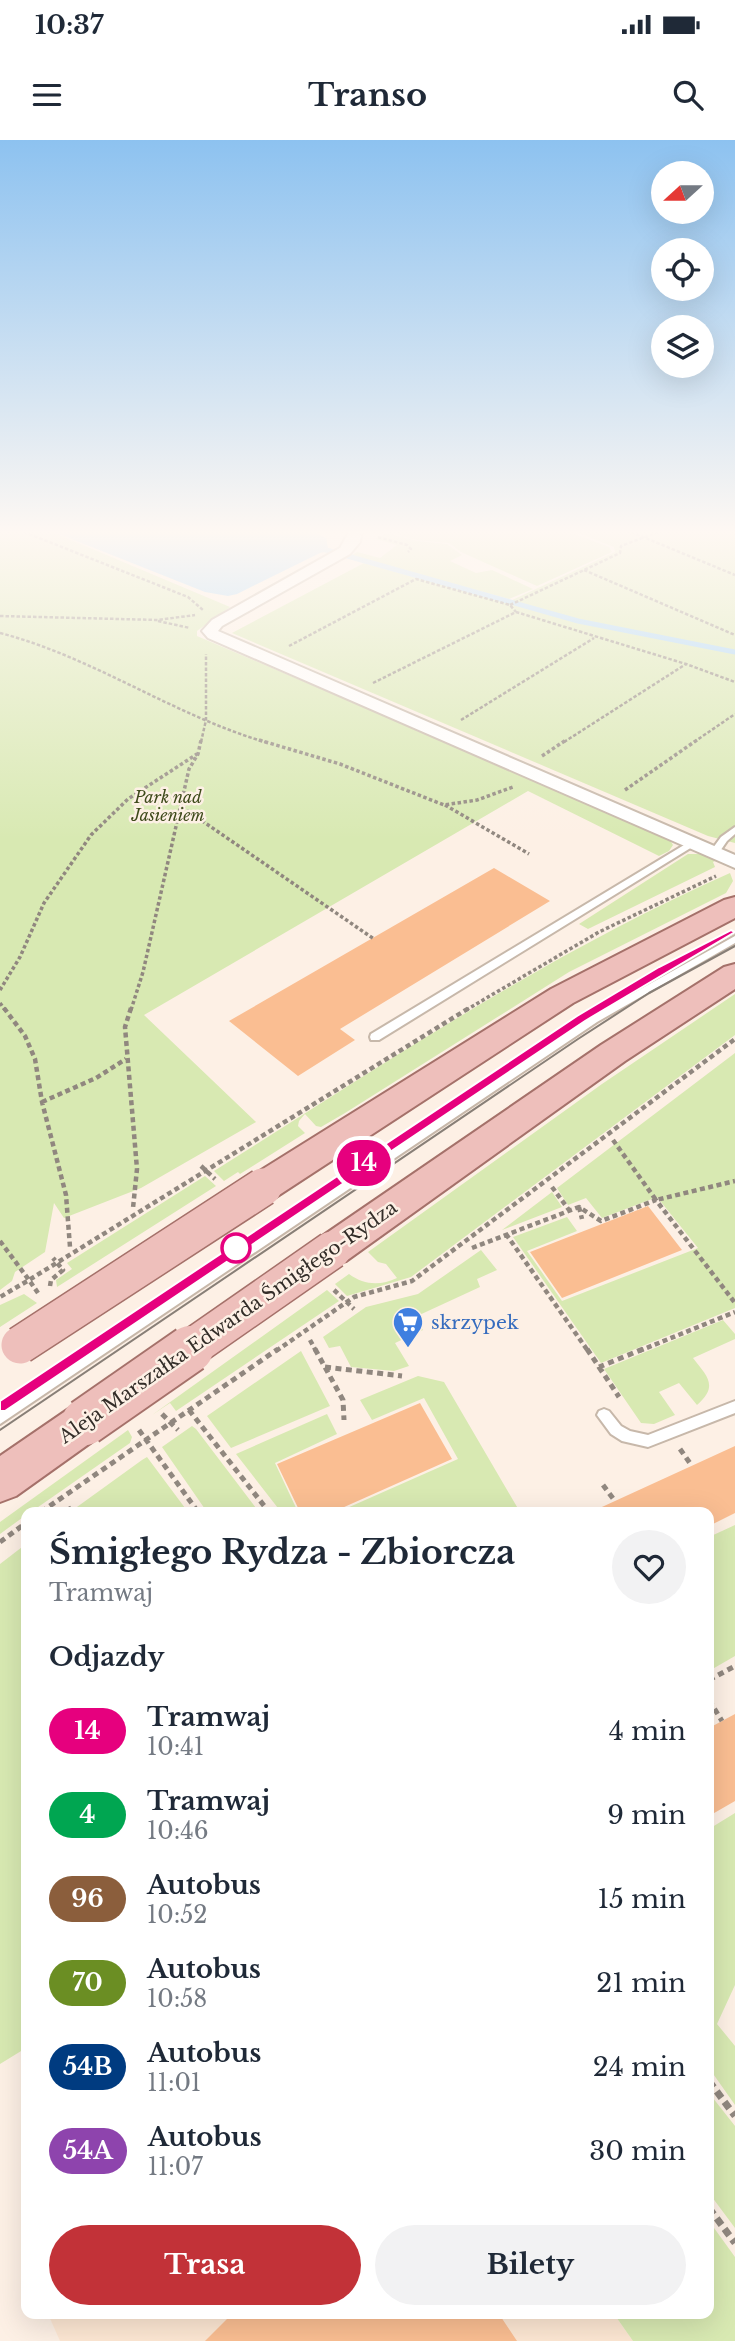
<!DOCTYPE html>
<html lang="pl">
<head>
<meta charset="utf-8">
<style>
	:root { --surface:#fff; --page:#f2f2f3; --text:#1f2937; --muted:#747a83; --accent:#c23238 }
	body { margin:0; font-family:"Libre Baskerville",serif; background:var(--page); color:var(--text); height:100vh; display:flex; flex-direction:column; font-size:26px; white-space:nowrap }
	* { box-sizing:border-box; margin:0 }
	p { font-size:23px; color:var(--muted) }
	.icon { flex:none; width:38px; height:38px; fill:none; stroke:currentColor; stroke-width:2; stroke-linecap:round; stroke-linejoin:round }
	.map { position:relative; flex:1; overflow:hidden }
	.sheet { position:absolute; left:21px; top:1367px; width:693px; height:812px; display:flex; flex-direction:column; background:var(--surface); border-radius:14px; box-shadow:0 7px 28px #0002 }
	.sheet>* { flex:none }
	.badge { padding:0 14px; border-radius:23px; font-size:24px; line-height:46px }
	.needle { width:46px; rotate:249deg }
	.controls { position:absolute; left:651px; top:21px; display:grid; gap:14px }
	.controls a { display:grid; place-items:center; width:63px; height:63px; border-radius:50%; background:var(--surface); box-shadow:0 7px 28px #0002; font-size:35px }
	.map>.badge { position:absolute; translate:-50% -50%; box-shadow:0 0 0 4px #fff }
	h2 { padding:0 28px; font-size:26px; line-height:63px }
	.round { display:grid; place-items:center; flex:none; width:74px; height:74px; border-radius:37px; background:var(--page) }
	.headline { display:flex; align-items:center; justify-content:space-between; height:119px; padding:0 28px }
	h1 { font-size:33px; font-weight:800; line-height:52px }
	.button { display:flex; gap:14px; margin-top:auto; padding:14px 28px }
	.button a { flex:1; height:80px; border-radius:42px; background:var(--accent); color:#fff; font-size:28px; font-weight:800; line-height:80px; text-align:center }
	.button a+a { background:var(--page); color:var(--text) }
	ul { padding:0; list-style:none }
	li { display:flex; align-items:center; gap:21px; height:84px; padding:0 28px }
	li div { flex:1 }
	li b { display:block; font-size:26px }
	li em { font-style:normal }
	li .badge { min-width:77px; font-weight:700; text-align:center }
	.status { display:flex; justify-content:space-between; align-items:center; height:49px; padding:0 35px; background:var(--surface); direction:ltr }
	.status svg { height:19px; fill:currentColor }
	header { display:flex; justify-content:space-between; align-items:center; height:91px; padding:0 28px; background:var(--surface); font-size:32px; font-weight:800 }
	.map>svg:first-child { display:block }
</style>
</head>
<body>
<div class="status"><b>10:37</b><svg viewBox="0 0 49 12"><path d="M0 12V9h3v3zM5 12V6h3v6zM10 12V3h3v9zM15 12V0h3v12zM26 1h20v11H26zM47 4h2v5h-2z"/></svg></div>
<header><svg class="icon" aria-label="menu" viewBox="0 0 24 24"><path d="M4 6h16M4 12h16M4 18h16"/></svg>Transo<svg class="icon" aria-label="search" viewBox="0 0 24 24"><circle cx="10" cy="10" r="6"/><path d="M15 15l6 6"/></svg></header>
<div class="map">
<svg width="735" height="2201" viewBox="0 0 735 2201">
	<rect width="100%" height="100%" fill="#fdf0e5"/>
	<!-- built -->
	<path fill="#fde7d3" d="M 48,2174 L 614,2174 L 633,2201 L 60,2201 Z"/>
	<!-- green -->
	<path fill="#d8e9b2" d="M 0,392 L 52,392 L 230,467 L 197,491 L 197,496 L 668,697 L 673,705 L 669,711 L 659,716 L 528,651 L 144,875 L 256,982 L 141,1048 L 64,1078 L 54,1063 L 45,1112 L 15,1132 L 12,1141 L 0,1150 Z
		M 389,392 L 570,392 L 609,407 L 612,412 L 537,446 L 461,412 L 449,403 L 416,400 Z
		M 576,392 L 735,392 L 735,703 L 708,696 L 232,493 L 364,423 L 506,463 L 615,412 L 614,407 Z
		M 387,393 L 417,401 L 447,404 L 462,415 L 450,421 L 476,433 L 492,430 L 533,449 L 509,459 L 351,416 L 357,412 L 380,418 L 397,405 L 376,399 Z
		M 688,714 L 703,714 L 717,720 L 713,722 L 715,727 L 588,789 L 579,784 Z
		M 730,733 L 733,741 L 726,753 L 569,832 L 345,973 L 321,987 L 316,986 L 305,974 L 299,981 L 298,986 L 305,993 L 240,1034 L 238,1032 L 224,1041 L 214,1031 C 382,925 547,814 730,733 Z
		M 735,854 L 735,895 L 411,1137 L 347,1156 L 335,1144 L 349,1134 C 364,1145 380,1146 397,1138 L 386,1124 L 378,1122 L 368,1112 L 602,944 Z
		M 735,913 L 735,1168 L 601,1223 L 513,1097 L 567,1077 L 577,1091 L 527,1111 L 562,1161 L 698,1108 L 657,1057 L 602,1078 L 586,1058 L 568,1065 L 557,1048 Z
		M 205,1036 L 216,1046 L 57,1147 L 56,1140 L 72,1129 L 67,1123 Z
		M 552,1052 L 562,1067 L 502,1090 Z
		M 481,1110 L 497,1130 L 477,1139 L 480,1147 L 415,1177 L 423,1190 L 395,1203 L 409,1226 L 394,1231 L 351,1227 L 340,1206 L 329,1208 L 323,1197 L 366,1167 L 418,1154 Z
		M 327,1150 L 339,1161 L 176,1271 L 170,1263 L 152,1275 Z
		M 24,1154 L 37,1163 L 0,1187 L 0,1165 Z
		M 723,1180 L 735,1194 L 735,1199 L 693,1218 C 707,1236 719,1246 697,1265 L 679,1243 L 659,1252 L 675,1275 L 654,1284 L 641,1283 L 604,1229 Z
		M 301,1211 L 330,1266 L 231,1308 L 207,1276 Z
		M 418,1236 L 444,1242 L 520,1372 L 338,1372 L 458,1319 L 424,1258 L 372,1280 L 360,1260 Z
		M 327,1274 L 337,1294 L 275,1323 L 298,1372 L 281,1372 L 236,1314 Z
		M 192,1286 L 196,1289 L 259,1372 L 207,1372 L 162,1307 Z
		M 128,1290 L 132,1297 L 130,1303 L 31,1372 L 26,1372 L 26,1375 L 0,1394 L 0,1382 Z
		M 147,1317 L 188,1372 L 70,1372 L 142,1320 Z
		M 735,1385 L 735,1516 L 709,1531 L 709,1397 Z
		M 26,1404 L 26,1908 L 0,1924 L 0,1424 Z
		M 735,1673 L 735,1845 L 717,1884 L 735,1906 L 735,1965 L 709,1928 L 709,1689 Z
		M 709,1953 L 735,1986 L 735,2088 L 709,2053 Z
		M 709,2081 L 735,2117 L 735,2201 L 633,2201 L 614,2174 L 709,2174 Z"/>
	<!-- water -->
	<path fill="#a6d6fb" d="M 54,392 L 314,392 L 326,398 L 328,408 L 333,410 L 320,413 L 237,454 L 228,456 L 205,452 Z"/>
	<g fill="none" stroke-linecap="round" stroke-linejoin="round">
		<!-- stream -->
		<path stroke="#a6d6fb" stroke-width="5" d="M 319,408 L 578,481 L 735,512"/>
	</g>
	<!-- building -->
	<path fill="#fabe92" d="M 494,728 L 550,761 L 340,889 L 355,900 L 298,936 L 229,881 Z
		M 648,1066 L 682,1110 L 562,1158 L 530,1112 Z
		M 420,1263 L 452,1319 L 333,1372 L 300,1372 L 277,1324 Z
		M 735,1306 L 735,1373 L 709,1386 L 709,1372 L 591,1372 Z
		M 735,1574 L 735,1661 L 709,1676 L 709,1588 Z
		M 232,2174 L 499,2174 L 517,2201 L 205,2201 Z"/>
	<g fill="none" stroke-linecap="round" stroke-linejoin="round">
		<!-- lane casing -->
		<g stroke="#c7b8aa" stroke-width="4">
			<path id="lane" d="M 350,392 L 364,392 L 354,397 Z
				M 735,687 L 735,694 L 727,701 L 718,714 L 712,714 L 710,712 L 721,697 Z
				M 694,699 L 697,700 L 697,704 L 379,900 L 371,900 L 370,897 L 371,894 Z
				M 735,796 L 735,803 L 597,882 L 0,1284 L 0,1270 L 589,878 Z
				M 735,1261 L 735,1273 L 648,1307 L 622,1301 L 611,1294 L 597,1275 L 599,1271 L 604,1269 L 609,1271 L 621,1286 L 630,1291 L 648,1295 Z"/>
		</g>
		<!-- street casing -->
		<g stroke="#c7b8aa" stroke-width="4">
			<path id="street" d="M 349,392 L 359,392 L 361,395 L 360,402 L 350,414 L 222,486 L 218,491 L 735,715 L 735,728 L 208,498 L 202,491 L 212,480 L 340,408 Z"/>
		</g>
		<!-- primary casing -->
		<g stroke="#a5716a" stroke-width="4">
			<path id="primary" d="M 735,757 L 735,778 L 573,863 L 276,1057 L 263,1061 L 250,1057 L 244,1047 L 250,1037 L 551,849 L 724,760 Z
				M 735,824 L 735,849 L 625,921 L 346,1121 L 332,1125 L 318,1121 L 313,1110 L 318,1099 L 601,905 L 724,827 Z
				M 85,1263 L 100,1268 L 107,1282 L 100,1296 L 16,1356 L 0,1362 L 0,1316 L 70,1268 Z"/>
		</g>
		<!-- path-far4 -->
		<path stroke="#90877f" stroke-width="2.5" stroke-dasharray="3.5 2" stroke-linecap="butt" d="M 24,392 L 188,457 L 203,470
			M 631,392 L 735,435
			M 378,397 L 407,405 L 411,409 L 408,412
			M 584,430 L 735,495
			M 510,465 L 620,413 L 621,406 L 658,392
			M 0,476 L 158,480 L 195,475
			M 158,481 L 190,488
			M 0,493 C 93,517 173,575 265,602
			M 289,506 L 416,439 L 510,465 L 516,472
			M 373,543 L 516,472 L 686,524 L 735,542
			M 461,580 L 594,498
			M 201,602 L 206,580 L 206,514
			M 564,602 L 686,524
			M 694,602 L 735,574"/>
		<!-- path-far3 -->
		<path stroke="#90877f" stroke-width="3.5" stroke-dasharray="3.5 2.5" stroke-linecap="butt" d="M 259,600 L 340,624 L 444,665 L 477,660 L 513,647
			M 542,616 L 566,600
			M 625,650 L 697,600
			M 445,665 L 529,714
			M 182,667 L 374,799
			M 0,850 L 20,817 L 44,763 L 91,695 L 128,659 L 197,614
			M 0,863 L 5,870
			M 131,870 L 143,832 L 189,629 L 198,614 L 201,600
			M 466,870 L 599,792 L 716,736"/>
		<!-- path-far2 -->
		<path stroke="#90877f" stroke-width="4.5" stroke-dasharray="5 3.5" stroke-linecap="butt" d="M 4,868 L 25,896 L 35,919 L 42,962 L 66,1055 L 70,1107
			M 131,868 L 125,887 L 137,1029 L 133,1068
			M 42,962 L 96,938 L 126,919
			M 613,1000 L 656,1060 L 735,1041
			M 201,1026 L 215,1039
			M 552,1047 L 569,1070
			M 579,1067 L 582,1079
			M 506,1094 L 588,1211
			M 0,1101 L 29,1140 L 0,1157
			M 472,1108 L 579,1067 L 601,1081 L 656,1060 L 735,1163
			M 50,1146 L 51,1140 L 63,1130 L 53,1118
			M 334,1150 L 354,1169
			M 38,1153 L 29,1140 L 469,868
			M 310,1200 L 316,1211
			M 276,1211 L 354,1157 L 412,1141 L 735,899
			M 639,1211 L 735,1172"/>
		<!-- path-far1 -->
		<path stroke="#90877f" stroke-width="5" stroke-dasharray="6 4.5" stroke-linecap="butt" d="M 315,1209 L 343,1260 L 344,1280
			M 587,1209 L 599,1227 L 643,1209
			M 325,1227 L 402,1236
			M 599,1227 L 619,1257
			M 189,1270 L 269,1372
			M 162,1274 L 178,1290
			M 139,1290 L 198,1372
			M 680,1309 L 692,1326
			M 603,1345 L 615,1361
			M 68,1367 L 71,1372
			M 41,1372 L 278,1209
			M 0,1402 L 26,1383
			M 709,1540 L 735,1526
			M 709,1560 L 722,1581"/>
		<!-- path -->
		<path stroke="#90877f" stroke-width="7" stroke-dasharray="8 5" stroke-linecap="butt" d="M 709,1941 L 735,1976
			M 709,2068 L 735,2103"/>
		<!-- lane -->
		<use href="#lane" fill="#fff" fill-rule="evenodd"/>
		<!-- street -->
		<use href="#street" fill="#fff" fill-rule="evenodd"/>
		<!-- primary -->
		<use href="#primary" fill="#eebfbb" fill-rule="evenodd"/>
		<!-- tram -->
		<path stroke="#887f77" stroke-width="2" d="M 0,1266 L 568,887 L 635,845 L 735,792
			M 0,1290 L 578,899 L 649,853 L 735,806"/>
		<!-- primary-bridge-far1 casing -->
		<g stroke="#a5716a" stroke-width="40" stroke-linecap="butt">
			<path id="primary-bridge-far1" d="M 20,1205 L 263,1047
				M 187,1211 L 332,1110"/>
		</g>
		<!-- primary-bridge casing -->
		<g stroke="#a5716a" stroke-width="50" stroke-linecap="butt">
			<path id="primary-bridge" d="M 85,1282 L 190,1209"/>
		</g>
		<!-- primary-bridge-far1 -->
		<use href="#primary-bridge-far1" stroke="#eebfbb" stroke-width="37"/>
		<!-- primary-bridge -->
		<use href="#primary-bridge" stroke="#eebfbb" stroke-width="46"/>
	</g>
	<!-- sky -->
	<linearGradient id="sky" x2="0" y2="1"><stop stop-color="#8dc2f0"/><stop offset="0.56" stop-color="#fef8f3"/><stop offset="1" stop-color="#fef8f3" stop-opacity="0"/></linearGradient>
	<rect width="735" height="700" fill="url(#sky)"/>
	<!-- line -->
	<path fill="#e6007e" stroke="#fff" stroke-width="2" d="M 731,790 L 735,792 L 585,881 L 5,1271 L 0,1271 L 0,1261 L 577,876 L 659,827 Z"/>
	<!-- icons -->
	<defs>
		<g id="supermarket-pin" transform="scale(1.575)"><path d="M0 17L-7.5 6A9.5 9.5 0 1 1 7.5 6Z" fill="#3f7fe0" stroke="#fdf0e5"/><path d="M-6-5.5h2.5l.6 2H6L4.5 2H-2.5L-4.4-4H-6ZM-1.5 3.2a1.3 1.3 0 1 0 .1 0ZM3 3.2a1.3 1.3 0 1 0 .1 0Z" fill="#fff"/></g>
	</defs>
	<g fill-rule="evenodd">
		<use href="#supermarket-pin" x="408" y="1182"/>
	</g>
	<!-- markers -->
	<circle fill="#fff" stroke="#e6007e" stroke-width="3.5" cx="236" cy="1108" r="14"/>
	<g text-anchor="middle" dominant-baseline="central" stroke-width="5" stroke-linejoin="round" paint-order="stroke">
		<!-- far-park labels -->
		<g font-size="16" font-style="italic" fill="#3e4a1a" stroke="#fdf0e5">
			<text x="168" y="657">Park nad<tspan x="168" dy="18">Jasieniem</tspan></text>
		</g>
		<!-- street labels -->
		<g font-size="19" fill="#332d28" stroke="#fdf0e5">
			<text transform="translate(228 1182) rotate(-35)">Aleja Marszałka Edwarda Śmigłego-Rydza</text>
		</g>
		<!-- shop labels -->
		<g font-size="19" fill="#366cbe" stroke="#fdf0e5" text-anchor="start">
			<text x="431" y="1182">skrzypek</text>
		</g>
	</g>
</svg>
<div class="controls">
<a><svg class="needle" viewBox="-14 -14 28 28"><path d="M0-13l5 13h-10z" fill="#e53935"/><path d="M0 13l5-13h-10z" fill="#747a83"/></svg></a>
<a><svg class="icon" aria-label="locate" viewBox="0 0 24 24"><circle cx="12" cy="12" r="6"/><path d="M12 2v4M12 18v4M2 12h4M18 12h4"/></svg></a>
<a><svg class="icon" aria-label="layers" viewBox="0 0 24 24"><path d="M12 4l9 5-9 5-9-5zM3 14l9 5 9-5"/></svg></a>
</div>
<b class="badge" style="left:364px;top:1023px;background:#e6007e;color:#fff">14</b>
<section class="sheet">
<div class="headline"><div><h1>Śmigłego Rydza - Zbiorcza</h1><p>Tramwaj</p></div><a class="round"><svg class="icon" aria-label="heart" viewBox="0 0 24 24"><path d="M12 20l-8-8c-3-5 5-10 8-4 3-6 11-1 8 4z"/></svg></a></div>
<h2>Odjazdy</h2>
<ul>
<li><span class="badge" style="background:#e6007e;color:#fff">14</span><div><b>Tramwaj</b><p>10:41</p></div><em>4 min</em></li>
<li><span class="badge" style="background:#00a651;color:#fff">4</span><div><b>Tramwaj</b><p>10:46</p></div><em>9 min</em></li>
<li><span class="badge" style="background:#8b5e3c;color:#fff">96</span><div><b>Autobus</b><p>10:52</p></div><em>15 min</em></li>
<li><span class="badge" style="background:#6b8e23;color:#fff">70</span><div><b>Autobus</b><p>10:58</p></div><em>21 min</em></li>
<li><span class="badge" style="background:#003b80;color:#fff">54B</span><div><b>Autobus</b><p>11:01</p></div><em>24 min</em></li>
<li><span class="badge" style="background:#8e44ad;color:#fff">54A</span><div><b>Autobus</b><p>11:07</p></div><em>30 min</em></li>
</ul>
<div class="button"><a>Trasa</a><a>Bilety</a></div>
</section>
</div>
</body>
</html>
